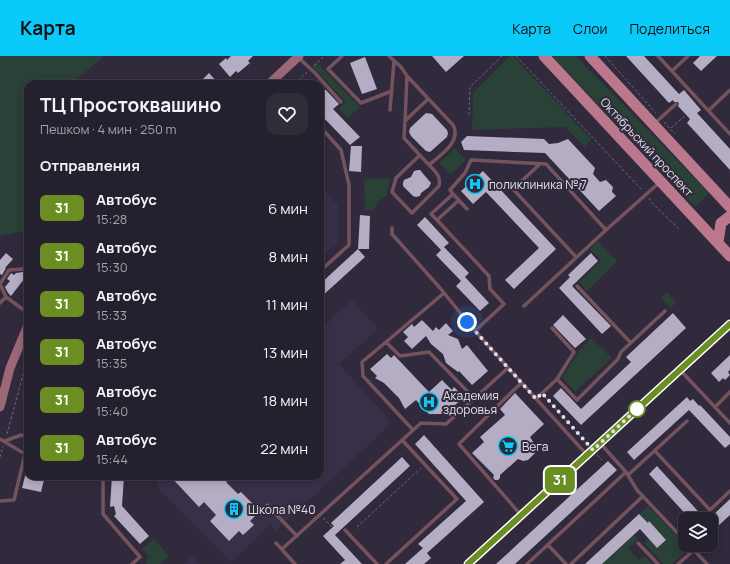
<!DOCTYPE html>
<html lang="ru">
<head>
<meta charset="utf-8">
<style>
	:root { --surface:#24202d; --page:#302d39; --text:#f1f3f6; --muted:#a3a3aa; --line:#413e49; --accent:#0acafa }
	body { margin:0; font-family:Manrope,sans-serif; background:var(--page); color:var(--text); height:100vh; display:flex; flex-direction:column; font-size:15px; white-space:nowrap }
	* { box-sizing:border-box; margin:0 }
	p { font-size:13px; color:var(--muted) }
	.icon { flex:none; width:22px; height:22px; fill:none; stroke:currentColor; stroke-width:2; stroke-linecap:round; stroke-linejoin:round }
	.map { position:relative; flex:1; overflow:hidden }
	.drawer { position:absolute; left:24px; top:24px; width:300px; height:400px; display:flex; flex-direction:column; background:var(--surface); border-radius:12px; box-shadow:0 2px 10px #0003,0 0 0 1px var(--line) }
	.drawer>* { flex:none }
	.badge { padding:0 8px; border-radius:6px; font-size:14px; line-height:26px }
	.fabs { position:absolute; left:678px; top:456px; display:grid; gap:8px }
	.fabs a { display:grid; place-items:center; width:40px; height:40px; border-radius:8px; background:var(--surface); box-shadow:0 2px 10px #0003,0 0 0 1px var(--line); font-size:20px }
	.you { position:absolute; width:20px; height:20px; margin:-10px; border:3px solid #fff; border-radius:50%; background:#1a73e8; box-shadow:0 0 0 6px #1a73e833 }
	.map>.badge { position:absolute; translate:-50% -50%; box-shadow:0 0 0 2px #fff }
	h2 { padding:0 16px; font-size:15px; line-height:36px }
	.round { display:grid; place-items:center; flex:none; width:42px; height:42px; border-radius:12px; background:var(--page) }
	.overview { display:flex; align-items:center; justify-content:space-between; height:68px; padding:0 16px }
	h1 { font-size:19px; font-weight:700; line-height:30px }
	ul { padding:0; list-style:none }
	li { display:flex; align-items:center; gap:12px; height:48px; padding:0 16px }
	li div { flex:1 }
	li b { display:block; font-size:15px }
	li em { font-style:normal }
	li .badge { min-width:44px; font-weight:700; text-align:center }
	header { display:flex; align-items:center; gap:24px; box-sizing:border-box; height:56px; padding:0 20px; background:var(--accent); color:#111 }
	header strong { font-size:19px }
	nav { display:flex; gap:22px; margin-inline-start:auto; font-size:14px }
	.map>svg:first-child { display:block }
</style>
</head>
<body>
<header>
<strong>Карта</strong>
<nav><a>Карта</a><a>Слои</a><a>Поделиться</a></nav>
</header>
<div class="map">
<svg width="730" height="508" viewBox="0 0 730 508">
	<rect width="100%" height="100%" fill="#302a3c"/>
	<!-- built -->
	<path fill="#383049" d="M 320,129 L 338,150 L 337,187 L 320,203 Z
		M 352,244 L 378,273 L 339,308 L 392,367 L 276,475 L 270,469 L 231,506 L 158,432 L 156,420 L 320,420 L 320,273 Z
		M 192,500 L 201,508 L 183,508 Z"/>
	<!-- green -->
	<path fill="#294136" d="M 0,0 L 104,0 L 71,28 L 28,28 L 28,65 L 27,67 L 28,68 L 28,174 L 0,180 Z
		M 510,0 L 513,0 L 592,84 L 584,91 L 565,71 L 472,74 L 473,37 Z
		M 552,0 L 576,0 L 709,137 L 695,151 Z
		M 316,6 L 360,51 L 348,62 L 339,53 L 346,46 L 312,10 Z
		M 455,92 L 466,104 L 450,119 L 439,107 Z
		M 391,122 L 386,140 L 379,145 L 373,154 L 365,155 L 364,123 Z
		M 598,185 L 617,205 L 587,235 L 579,226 L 601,205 L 590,193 Z
		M 667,236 L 676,246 L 671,252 L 661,242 Z
		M 591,282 L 612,302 L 575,336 L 562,321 L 579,295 Z
		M 648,450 L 685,489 L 684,497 L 672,508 L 663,508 L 644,487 L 648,483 L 657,492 L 666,484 L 649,466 L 648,467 L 639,458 Z
		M 634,479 L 638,483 L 628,492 L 639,504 L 644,500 L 652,508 L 602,508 Z
		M 154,483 L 169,500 L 160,508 L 147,508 L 145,505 L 149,501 L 142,493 Z"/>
	<!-- building -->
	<path fill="#b4adc4" d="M 231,0 L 253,0 L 248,5 L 250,7 L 238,17 L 236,15 L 230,21 L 219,8 L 226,2 L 227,4 Z
		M 432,0 L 464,0 L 446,16 Z
		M 626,0 L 644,0 L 679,38 L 684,34 L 701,54 L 697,57 L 730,93 L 730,114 L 687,67 L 690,63 L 678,50 L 679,48 L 678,46 L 674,46 L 673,44 L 669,47 Z
		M 700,0 L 717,0 L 701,15 L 693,7 Z
		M 365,1 L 377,33 L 362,38 L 350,7 Z
		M 209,17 L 219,28 L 198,28 Z
		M 320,34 L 326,34 L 339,48 L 333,53 L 360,81 L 350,89 L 320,58 Z
		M 426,57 L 432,58 L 447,74 L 448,77 L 447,81 L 430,96 L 426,95 L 411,80 L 409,76 L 410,72 Z
		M 467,80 L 544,83 L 549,88 L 558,87 L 568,83 L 595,112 L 593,118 L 600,126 L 606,124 L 613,131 L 612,136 L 616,140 L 599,155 L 545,97 L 464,94 L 461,86 Z
		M 351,90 L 362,90 L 361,116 L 349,115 Z
		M 418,114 L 420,114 L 431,127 L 429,131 L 421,137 L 420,140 L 416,141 L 413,140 L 403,130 L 403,127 L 404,124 L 411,121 L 414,115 Z
		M 483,115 L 556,193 L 514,233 L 505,224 L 539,192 L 486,136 L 473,148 L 461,135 Z
		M 360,159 L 370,160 L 369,193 L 358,193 Z
		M 425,161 L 449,187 L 444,191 L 469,217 L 465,221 L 489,247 L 480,255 L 456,230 L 461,225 L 436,199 L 441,194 L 417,169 Z
		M 358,193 L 365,201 L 320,242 L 320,228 Z
		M 6,197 L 13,203 L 5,212 L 6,212 L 2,219 L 0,218 L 0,204 Z
		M 591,197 L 598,205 L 572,230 L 611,270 L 602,278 L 559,232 L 570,221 L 568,219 Z
		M 23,216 L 28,218 L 11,240 L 8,237 L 5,231 L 10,225 L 7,223 L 11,217 L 14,219 L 16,217 Z
		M 673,257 L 686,272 L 581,369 L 553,340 L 561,332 L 581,353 L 631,306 L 626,301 Z
		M 563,259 L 586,283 L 575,292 L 553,269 Z
		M 422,264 L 433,275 L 436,271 L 439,274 L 446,267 L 453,275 L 448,279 L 458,283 L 462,293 L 467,289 L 488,315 L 472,329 L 459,315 L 458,316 L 446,307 L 443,298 L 431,288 L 426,280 L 412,293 L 404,285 L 408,281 L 403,276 L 412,268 L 414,271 Z
		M 387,298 L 391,302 L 394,299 L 429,336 L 442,324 L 452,334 L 454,331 L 464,341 L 445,358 L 429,358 L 416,344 L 405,353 L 399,342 L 384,327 L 375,322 L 377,320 L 370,313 Z
		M 730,299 L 730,314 L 728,316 L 730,319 L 725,324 L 723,322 L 719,326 L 711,317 Z
		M 515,337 L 544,368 L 530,381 L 537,392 L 535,397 L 528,404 L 523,405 L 518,403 L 500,419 L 500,422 L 498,424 L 495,424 L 493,422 L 494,419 L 472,397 L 484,386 L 480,381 L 505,359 L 500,353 Z
		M 687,341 L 690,345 L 693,343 L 699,350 L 700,349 L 730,381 L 730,388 L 725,392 L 689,354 L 634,404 L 627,396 Z
		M 424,379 L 484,446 L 427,497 L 431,502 L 424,508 L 405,508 L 423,492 L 418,488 L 466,445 L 415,388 Z
		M 402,401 L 410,410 L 335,479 L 362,508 L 340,508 L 345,504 L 323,480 L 334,470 L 331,467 Z
		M 608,405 L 617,414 L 515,508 L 496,508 Z
		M 657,410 L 705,463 L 690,463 L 649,418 Z
		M 25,420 L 45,420 L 41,436 L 22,432 Z
		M 112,420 L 124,420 L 122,450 L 149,480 L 140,488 L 114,460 L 116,458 L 114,450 L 110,451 Z
		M 170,420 L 232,420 L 226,426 L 238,438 L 241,436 L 260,455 L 250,465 L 254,469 L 243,479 L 239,475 L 229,485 L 210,465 L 216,459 L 204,446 L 199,451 Z
		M 730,443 L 730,459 L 717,471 L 715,469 L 711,473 L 711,461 Z
		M 639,458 L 648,467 L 649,465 L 666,484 L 657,492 L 640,473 L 602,508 L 585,508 Z"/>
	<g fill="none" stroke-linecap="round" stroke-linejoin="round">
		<!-- path -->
		<path stroke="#6d6777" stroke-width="1" stroke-dasharray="3 2" stroke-linecap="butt" d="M 516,0 L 642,134
			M 605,0 L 656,57
			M 314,10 L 324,0
			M 294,28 L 307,16
			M 469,59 L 470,31 L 502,0
			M 664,66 L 675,78
			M 671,72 L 686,59
			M 649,142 L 652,147 L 680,174
			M 545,341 L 588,389
			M 7,378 L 28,300
			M 597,399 L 602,404
			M 0,401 L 3,390
			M 323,462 L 333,472
			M 357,471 L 421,412"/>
		<!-- lane -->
		<path stroke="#75535d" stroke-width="3.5" d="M 342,0 L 328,13 L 361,47 L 392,35
			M 389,0 L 401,11 L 407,20 L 453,69 C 462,86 440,99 429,109 L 404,82 L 405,65 L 428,43
			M 658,0 L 730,78
			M 299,2 L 314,16 L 341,46
			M 672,15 L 688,0
			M 390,54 L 394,5
			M 709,54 L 730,34
			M 405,65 L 407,20
			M 655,67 L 676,48
			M 320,74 L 325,76 L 341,94 L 349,129 L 349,189 L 320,215
			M 420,99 L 396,122 L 392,136 L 412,157 L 439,130 C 441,120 436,116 429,109
			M 540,108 L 513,133 L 576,201
			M 453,138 L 467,153
			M 459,144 L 437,164 L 489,220 L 490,233 L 504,248 L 475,275 L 587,399
			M 437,164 L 431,158 L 453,138 L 450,134 L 465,117 L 471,104 L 546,108 L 606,174
			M 392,172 L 392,178 L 440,232 L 475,275
			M 28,214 L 23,213 L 9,214 L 0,228 L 6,241 L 28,257
			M 577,230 L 631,287
			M 0,247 L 6,241
			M 524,250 L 606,174 L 660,126
			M 552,272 L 574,296 L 557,323
			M 386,286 L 444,237
			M 680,314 L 730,367
			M 521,327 L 459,388 L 521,459
			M 536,343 L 557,323 L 577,344 L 618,303 L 621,296 L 665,255
			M 715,351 L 730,336
			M 413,374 L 363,320 L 362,306 L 386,286 L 400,300 L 429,296 L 475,343
			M 0,383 L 25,398 L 14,444 L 0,445
			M 5,385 L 21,379 L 28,381
			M 600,387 L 626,416 L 637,434 L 685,485
			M 655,395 L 710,454 L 730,435
			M 628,419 L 687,365
			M 103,420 L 103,458 L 140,501 L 132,508
			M 267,449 L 297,480
			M 345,474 L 377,508
			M 276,487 L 295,508
			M 638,487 L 658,508
			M 548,489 L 566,508
			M 689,489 L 707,508
			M 282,493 L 421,367 L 446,368 L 508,312
			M 386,508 L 457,443 L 402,384
			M 527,508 L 626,416
			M 571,508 L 643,440
			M 678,508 L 694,494"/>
		<!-- street -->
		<path stroke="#75535d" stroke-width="7" d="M 468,508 L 730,268"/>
		<!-- secondary -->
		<path stroke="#9c6878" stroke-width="9" d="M 269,28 L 299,0
			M 0,351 L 10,312 L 28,269"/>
		<!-- primary -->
		<path stroke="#bb778c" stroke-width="11" d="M 544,0 L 730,200
			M 590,0 L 730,151
			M 718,186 L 721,167 L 730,160"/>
	</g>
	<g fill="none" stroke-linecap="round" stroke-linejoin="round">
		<!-- line casing -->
		<g stroke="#fff" stroke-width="9">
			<path id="line" d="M 468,508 L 730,268"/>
		</g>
		<!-- line -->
		<use href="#line" stroke="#6b8e23" stroke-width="6"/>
		<!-- walk -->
		<path stroke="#e2deea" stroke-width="4" stroke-dasharray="0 7.2" d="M 467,266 L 536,343 L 542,337 L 593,394 L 637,353"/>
	</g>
	<!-- icons -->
	<defs>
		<g id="hospital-ring" transform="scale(1)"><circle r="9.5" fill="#302a3c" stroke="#0acafa" stroke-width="1.5"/><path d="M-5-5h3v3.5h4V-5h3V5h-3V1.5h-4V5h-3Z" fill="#0acafa"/></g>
		<g id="supermarket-ring" transform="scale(1)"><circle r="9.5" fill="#302a3c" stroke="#0acafa" stroke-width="1.5"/><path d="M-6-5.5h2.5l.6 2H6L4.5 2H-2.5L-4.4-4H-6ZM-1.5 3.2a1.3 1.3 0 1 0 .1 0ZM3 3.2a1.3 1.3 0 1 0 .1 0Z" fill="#0acafa"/></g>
		<g id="building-ring" transform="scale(1)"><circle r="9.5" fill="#302a3c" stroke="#0acafa" stroke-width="1.5"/><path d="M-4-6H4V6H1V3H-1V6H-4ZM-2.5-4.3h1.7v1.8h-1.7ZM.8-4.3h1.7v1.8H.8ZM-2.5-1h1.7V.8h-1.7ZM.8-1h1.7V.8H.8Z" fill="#0acafa"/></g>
	</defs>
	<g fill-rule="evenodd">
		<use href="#hospital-ring" x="475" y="128"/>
		<use href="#hospital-ring" x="429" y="346"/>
		<use href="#supermarket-ring" x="508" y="390"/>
		<use href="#building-ring" x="234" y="453"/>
	</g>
	<!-- markers -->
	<circle fill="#fff" stroke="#6b8e23" stroke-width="2" cx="637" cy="353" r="8"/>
	<g text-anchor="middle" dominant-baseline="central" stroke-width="4" stroke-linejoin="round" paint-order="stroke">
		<!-- street labels -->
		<g font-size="12" fill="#e2deea" stroke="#302a3c">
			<text transform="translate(647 91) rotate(47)">Октябрьский проспект</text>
		</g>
		<!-- poi labels -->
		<g font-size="12" fill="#e2deea" stroke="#302a3c" text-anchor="start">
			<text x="489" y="128">поликлиника № 7</text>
			<text x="443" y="339">Академия<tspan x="443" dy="14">здоровья</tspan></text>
			<text x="522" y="390">Вега</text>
			<text x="248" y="453">Школа №40</text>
		</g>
	</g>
</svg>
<div class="fabs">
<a><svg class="icon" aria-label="layers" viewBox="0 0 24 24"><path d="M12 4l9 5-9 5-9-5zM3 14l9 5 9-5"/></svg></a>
</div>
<div class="you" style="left:467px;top:266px"></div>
<b class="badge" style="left:560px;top:424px;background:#6b8e23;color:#fff">31</b>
<section class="drawer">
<div class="overview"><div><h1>ТЦ Простоквашино</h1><p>Пешком · 4 мин · 250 m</p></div><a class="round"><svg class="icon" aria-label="heart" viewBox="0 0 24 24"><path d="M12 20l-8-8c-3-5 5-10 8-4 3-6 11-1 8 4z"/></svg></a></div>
<h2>Отправления</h2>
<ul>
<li><span class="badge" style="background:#6b8e23;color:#fff">31</span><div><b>Автобус</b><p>15:28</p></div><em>6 мин</em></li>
<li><span class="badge" style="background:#6b8e23;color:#fff">31</span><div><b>Автобус</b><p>15:30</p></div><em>8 мин</em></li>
<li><span class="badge" style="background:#6b8e23;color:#fff">31</span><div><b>Автобус</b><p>15:33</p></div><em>11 мин</em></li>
<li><span class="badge" style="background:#6b8e23;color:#fff">31</span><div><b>Автобус</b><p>15:35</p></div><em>13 мин</em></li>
<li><span class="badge" style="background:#6b8e23;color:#fff">31</span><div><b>Автобус</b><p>15:40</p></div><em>18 мин</em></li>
<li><span class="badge" style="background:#6b8e23;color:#fff">31</span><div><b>Автобус</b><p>15:44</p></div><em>22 мин</em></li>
</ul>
</section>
</div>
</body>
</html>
